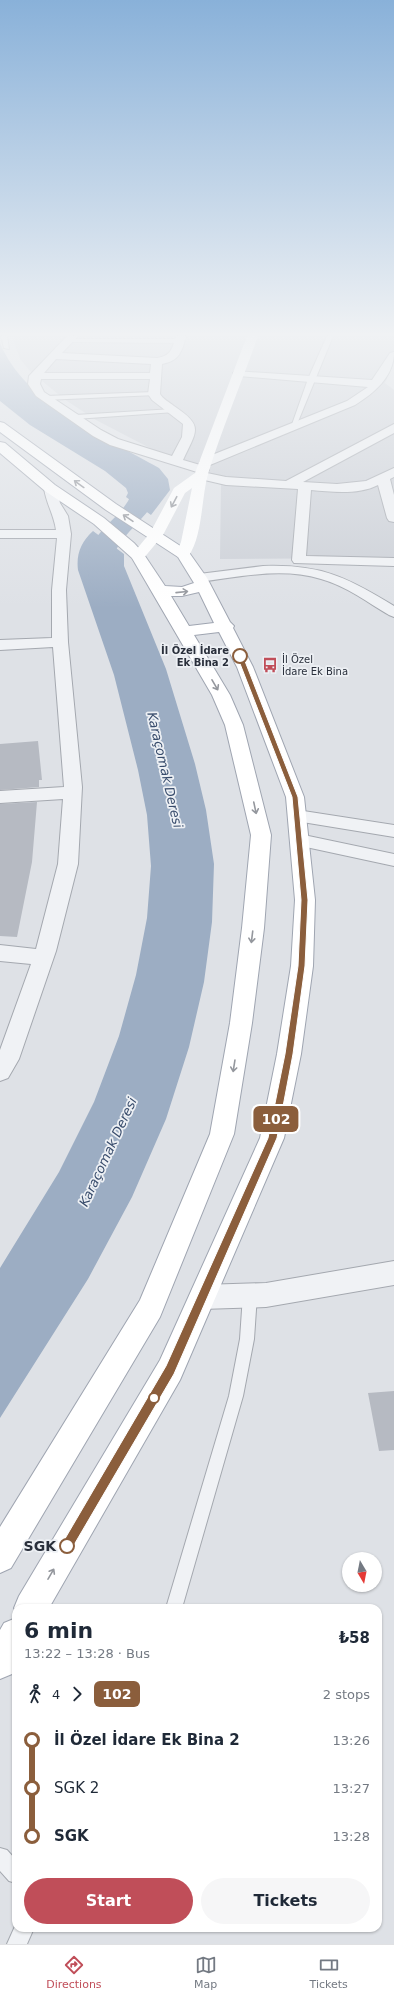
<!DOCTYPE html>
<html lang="en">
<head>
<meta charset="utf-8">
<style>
	:root { --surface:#fff; --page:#f6f6f7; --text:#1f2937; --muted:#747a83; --line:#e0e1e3; --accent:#c04e59 }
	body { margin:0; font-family:"DejaVu Sans",sans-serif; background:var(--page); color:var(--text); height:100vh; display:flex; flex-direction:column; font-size:15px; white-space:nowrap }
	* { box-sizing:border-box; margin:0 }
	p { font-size:13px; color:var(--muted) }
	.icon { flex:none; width:22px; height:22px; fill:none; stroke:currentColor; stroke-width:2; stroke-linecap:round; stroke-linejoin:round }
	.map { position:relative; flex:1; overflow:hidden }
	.drawer { position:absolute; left:12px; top:1604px; width:370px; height:328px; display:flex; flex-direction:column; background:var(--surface); border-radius:12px; box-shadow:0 1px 3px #0004 }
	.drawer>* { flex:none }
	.badge { padding:0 8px; border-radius:6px; font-size:14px; line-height:26px }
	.needle { width:26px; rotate:170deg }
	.buttons { position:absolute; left:342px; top:1552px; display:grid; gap:8px }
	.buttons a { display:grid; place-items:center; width:40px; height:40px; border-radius:50%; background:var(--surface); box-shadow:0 1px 3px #0004; font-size:20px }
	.map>.badge { position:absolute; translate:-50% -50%; box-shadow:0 0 0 2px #fff }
	.legs { display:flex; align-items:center; gap:6px; height:44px; padding:0 12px; font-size:13px }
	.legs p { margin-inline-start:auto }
	.overview { display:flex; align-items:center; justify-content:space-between; height:68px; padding:0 12px }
	h1 { font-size:22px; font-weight:700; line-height:30px }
	.action { display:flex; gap:8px; margin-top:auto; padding:8px 12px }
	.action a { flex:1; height:46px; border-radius:24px; background:var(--accent); color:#fff; font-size:16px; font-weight:700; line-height:46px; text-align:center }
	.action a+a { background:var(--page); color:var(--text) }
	ul { padding:0 12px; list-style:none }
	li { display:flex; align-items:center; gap:14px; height:48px; font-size:15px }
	li i { display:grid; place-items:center; width:6px; height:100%; margin:0 5px; background:currentColor }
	li i::after { content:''; width:10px; height:10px; margin:-5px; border:3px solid; border-radius:50%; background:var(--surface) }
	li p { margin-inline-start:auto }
	li:first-child i { background:linear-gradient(#0000 50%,currentColor 0) }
	li:last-child i { background:linear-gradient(currentColor 50%,#0000 0) }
	.dock { display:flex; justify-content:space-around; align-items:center; height:56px; border-top:1px solid var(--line); background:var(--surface); font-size:11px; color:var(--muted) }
	.dock a { display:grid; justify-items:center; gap:2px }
	.dock .selected { color:var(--accent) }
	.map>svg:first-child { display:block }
</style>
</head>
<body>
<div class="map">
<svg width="394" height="1944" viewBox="0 0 394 1944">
	<rect width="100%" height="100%" fill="#dee1e6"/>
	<!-- built -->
	<path fill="#ccd0d7" d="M 12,336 L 394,336 L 394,363 L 385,383 L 394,390 L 394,558 L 220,559 L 221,485 L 96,420 L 64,399 L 30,371 L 20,359 Z"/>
	<!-- water -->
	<path fill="#9cadc3" d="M 0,343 C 25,404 105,437 159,468 L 168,479 L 170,490 L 151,515 L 126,497 L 128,493 L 126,488 L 105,471 L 30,425 L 0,401 Z
		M 93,531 L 124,554 L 124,566 L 166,669 L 195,764 L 206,810 L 214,864 L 212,922 L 204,982 L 189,1047 L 166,1119 L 132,1197 L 88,1279 L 0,1418 L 0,1268 L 59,1172 L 94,1102 L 119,1036 L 136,975 L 147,918 L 151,866 L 147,815 L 138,770 L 114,675 L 78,570 C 76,554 81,542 93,531 Z"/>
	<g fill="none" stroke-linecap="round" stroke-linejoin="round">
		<!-- river -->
		<path fill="#9cadc3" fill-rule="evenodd" d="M 122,457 C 134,460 146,464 153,475 C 173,504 121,529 115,554 C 111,568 121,583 125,595 L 121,601 L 111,604 L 101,601 C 54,533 140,522 132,480 L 113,469 L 110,464 L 113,459 Z"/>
	</g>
	<!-- building -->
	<path fill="#b6bac2" d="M 38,741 L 42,780 L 39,780 L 39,787 L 0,790 L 0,744 Z
		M 37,802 L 32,862 L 17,937 L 0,936 L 0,804 Z
		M 394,1391 L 394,1450 L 379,1451 L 368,1393 Z"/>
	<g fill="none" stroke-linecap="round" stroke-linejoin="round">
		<!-- service casing -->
		<g stroke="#a4a8af" stroke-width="2">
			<path id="service" d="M 1,336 L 7,336 L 9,349 L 4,348 Z
				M 327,336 L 333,336 L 295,429 L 290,430 L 308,379 Z
				M 68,339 L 180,339 L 183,341 L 180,343 L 70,342 Z
				M 154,392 L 156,393 L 156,395 L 45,400 L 42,398 L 45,396 Z
				M 173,409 L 175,410 L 175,412 L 75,419 L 72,417 L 75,415 Z
				M 250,1289 L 255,1290 L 257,1295 L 254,1339 L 243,1396 L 182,1608 L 166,1608 L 229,1396 L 240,1339 L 243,1295 L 245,1290 Z
				M 0,1848 L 7,1850 L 16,1860 L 16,1883 L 9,1881 L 0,1871 Z
				M 16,1924 L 16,1928 L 34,1928 L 27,1944 L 7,1944 Z"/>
		</g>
		<!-- minor casing -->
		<g stroke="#a4a8af" stroke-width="2">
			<path id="minor" d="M 67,336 L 78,336 L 62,353 L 157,358 C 171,356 172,349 176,336 L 186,336 C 182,352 179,361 162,364 L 160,394 C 163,399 169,402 174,406 C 204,426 197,430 183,460 L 207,467 L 209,470 L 207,473 L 226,477 L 286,481 L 394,424 L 394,433 L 303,482 L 337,484 L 366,481 L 394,468 L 394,477 L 390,479 L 394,495 L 394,522 L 389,521 L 387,518 L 378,485 C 359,495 332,492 311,490 L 306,556 L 394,558 L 394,566 L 294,563 L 292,560 L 298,489 L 226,485 L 196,478 L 195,475 L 197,472 L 110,445 L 93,436 L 36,396 L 28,384 L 29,376 ZM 56,359 L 151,364 L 150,373 L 44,373 ZM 41,379 L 150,379 L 148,394 L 152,400 L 183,424 L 182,437 L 172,456 L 118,439 L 101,430 L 44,392 L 40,384 Z
				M 394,352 C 394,377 374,393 355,405 L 210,465 L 206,466 L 200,462 L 202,459 L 347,401 L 368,387 L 239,376 L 235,375 L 233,373 L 235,371 L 372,380 L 390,353 Z
				M 50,484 L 56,488 L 60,503 L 68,516 L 71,534 L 66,590 L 68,642 L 82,787 L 78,864 L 56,951 L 19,1059 L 8,1078 L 0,1081 L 0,1050 L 31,964 L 0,961 L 0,945 L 36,949 L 58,864 L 63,799 L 0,803 L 0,791 L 64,787 L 53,647 L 0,650 L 0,640 L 52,638 L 52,590 L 57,538 L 0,538 L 0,530 L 56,530 C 54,515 46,503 44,488 Z
				M 263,566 C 320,564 347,577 394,606 L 394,617 L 389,615 C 367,602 346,586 321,579 C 282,567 238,577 199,582 L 194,581 L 192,578 L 194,575 L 199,574 Z
				M 297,810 L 394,825 L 394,837 L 290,820 L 288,816 L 290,812 Z
				M 299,834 L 394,854 L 394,866 L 292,844 L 290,840 L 292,836 Z
				M 394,1261 L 394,1285 L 266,1307 L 202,1309 L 193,1306 L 189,1297 L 193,1288 L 202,1285 L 266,1283 Z"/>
		</g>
		<!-- primary casing -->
		<g stroke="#9fa5b1" stroke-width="2">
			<path id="primary" d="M 0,422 L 4,423 L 116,504 L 188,551 L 207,578 L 230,622 L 234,626 L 233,628 L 253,667 L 304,797 L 315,900 L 313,966 L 301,1054 L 284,1138 L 180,1380 L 49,1608 L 16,1608 L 16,1612 L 14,1608 L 19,1596 L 160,1360 L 260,1138 L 277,1054 L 291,966 L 295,900 L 286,797 L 237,667 L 219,632 L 194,635 L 230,695 L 243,725 L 271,835 L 264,928 L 252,1023 L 234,1134 L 160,1317 L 11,1568 L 0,1573 L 0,1527 L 140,1300 L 210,1134 L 230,1023 L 242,928 L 251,835 L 225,725 L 212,695 L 132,558 L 94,524 L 45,491 L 0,453 L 0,442 L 5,443 L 55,485 L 104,518 L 134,543 L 143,553 L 165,586 L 182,587 L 194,583 L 178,557 L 106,510 L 0,432 ZM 199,592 L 214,623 L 189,626 L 171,596 L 182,596 Z
				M 16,1618 L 16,1667 L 12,1674 L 0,1679 L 0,1630 L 4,1623 Z"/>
		</g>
		<!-- service -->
		<use href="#service" fill="#f0f2f5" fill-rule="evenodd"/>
		<!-- minor -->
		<use href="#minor" fill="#f0f2f5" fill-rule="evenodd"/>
		<!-- secondary -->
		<path fill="#fff" fill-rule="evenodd" d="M 247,336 L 258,336 C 242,382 222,428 208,474 C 201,499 203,536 188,557 L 178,557 L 176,554 L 181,542 L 192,488 L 185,493 L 163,535 L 143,559 L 133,559 L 131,556 L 150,533 L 174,488 L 195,473 Z"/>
		<!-- primary -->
		<use href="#primary" fill="#fff" fill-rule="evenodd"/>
	</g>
	<!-- one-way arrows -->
	<defs><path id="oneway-shaft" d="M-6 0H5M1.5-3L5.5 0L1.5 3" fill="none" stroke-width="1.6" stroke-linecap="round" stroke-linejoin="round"/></defs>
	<g stroke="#94979d">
		<use href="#oneway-shaft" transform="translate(79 484) rotate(-144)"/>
		<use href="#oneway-shaft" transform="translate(174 502) rotate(118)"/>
		<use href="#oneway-shaft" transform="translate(128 518) rotate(-146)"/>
		<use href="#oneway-shaft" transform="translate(182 592) rotate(-6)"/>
		<use href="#oneway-shaft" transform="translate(215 685) rotate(60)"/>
		<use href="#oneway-shaft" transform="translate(255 808) rotate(78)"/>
		<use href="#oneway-shaft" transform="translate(252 937) rotate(97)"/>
		<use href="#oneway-shaft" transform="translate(234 1066) rotate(99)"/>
		<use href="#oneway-shaft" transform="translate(51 1574) rotate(-60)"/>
	</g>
	<!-- sky -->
	<linearGradient id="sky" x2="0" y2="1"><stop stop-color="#89b1d9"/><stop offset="0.55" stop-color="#f0f2f4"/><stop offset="1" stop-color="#f0f2f4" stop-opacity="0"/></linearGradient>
	<rect width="394" height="608" fill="url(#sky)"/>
	<!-- line-1 -->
	<path fill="#8b5e3c" stroke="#fff" d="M 240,654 L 243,656 L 298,797 L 308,900 L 305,966 L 293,1054 L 277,1138 L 174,1374 L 71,1550 L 67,1552 L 63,1550 L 62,1546 L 63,1542 L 166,1366 L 268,1138 L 285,1054 L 298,966 L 301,900 L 292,797 L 237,656 Z"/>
	<!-- icons -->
	<defs>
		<g id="bus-bare" transform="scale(1.2)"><path d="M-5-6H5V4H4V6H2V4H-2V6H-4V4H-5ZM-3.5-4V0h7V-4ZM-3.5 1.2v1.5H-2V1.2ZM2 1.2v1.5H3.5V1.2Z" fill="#c04e59" stroke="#edf0f4" stroke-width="2.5" paint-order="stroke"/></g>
	</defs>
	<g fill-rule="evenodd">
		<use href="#bus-bare" x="270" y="665"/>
	</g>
	<!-- markers -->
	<g fill="#fff" stroke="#8b5e3c" stroke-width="2">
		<circle cx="240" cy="656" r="7"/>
		<circle cx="154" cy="1398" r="5"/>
		<circle cx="67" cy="1546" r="7"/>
	</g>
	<g text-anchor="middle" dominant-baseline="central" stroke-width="3.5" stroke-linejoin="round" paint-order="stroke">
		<!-- far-stop labels -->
		<g font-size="10" font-weight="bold" fill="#292f3b" stroke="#edf0f4" text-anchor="end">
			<text x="229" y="650">İl Özel İdare<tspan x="229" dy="12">Ek Bina 2</tspan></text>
		</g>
		<!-- far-poi labels -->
		<g font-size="10" fill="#292f3b" stroke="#edf0f4" text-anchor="start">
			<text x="282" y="659">İl Özel<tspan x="282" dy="12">İdare Ek Bina</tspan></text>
		</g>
		<!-- water labels -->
		<g font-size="13" font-style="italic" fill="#374b6b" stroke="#edf0f4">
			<text transform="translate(165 770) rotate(77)">Karaçomak Deresi</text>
			<text transform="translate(108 1152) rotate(-65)">Karaçomak Deresi</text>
		</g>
		<!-- near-stop labels -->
		<g font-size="14" font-weight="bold" fill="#292f3b" stroke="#edf0f4" text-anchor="end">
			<text x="56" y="1546">SGK</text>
		</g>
	</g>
</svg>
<div class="buttons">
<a><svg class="needle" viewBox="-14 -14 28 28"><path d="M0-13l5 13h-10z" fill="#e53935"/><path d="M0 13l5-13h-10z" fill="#747a83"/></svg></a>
</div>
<b class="badge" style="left:276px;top:1119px;background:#8b5e3c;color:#fff">102</b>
<section class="drawer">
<div class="overview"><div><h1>6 min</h1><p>13:22 – 13:28 · Bus</p></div><b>₺58</b></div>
<div class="legs"><svg class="icon" aria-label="walk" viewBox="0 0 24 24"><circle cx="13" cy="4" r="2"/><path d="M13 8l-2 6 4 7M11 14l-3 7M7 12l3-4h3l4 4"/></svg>4<svg class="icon" aria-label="forward" viewBox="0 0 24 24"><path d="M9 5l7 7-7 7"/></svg><b class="badge" style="background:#8b5e3c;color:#fff">102</b><p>2 stops</p></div>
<ul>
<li><i style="color:#8b5e3c"></i><b>İl Özel İdare Ek Bina 2</b><p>13:26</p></li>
<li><i style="color:#8b5e3c"></i><span>SGK 2</span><p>13:27</p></li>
<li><i style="color:#8b5e3c"></i><b>SGK</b><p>13:28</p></li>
</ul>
<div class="action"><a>Start</a><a>Tickets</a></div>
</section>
</div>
<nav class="dock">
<a class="selected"><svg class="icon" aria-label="directions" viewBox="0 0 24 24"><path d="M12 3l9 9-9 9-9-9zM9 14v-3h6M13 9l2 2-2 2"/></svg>Directions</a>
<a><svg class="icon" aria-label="map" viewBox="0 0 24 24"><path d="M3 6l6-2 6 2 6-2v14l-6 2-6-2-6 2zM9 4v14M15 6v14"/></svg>Map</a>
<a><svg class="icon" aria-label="tickets" viewBox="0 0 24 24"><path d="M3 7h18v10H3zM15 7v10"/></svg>Tickets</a>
</nav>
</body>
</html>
